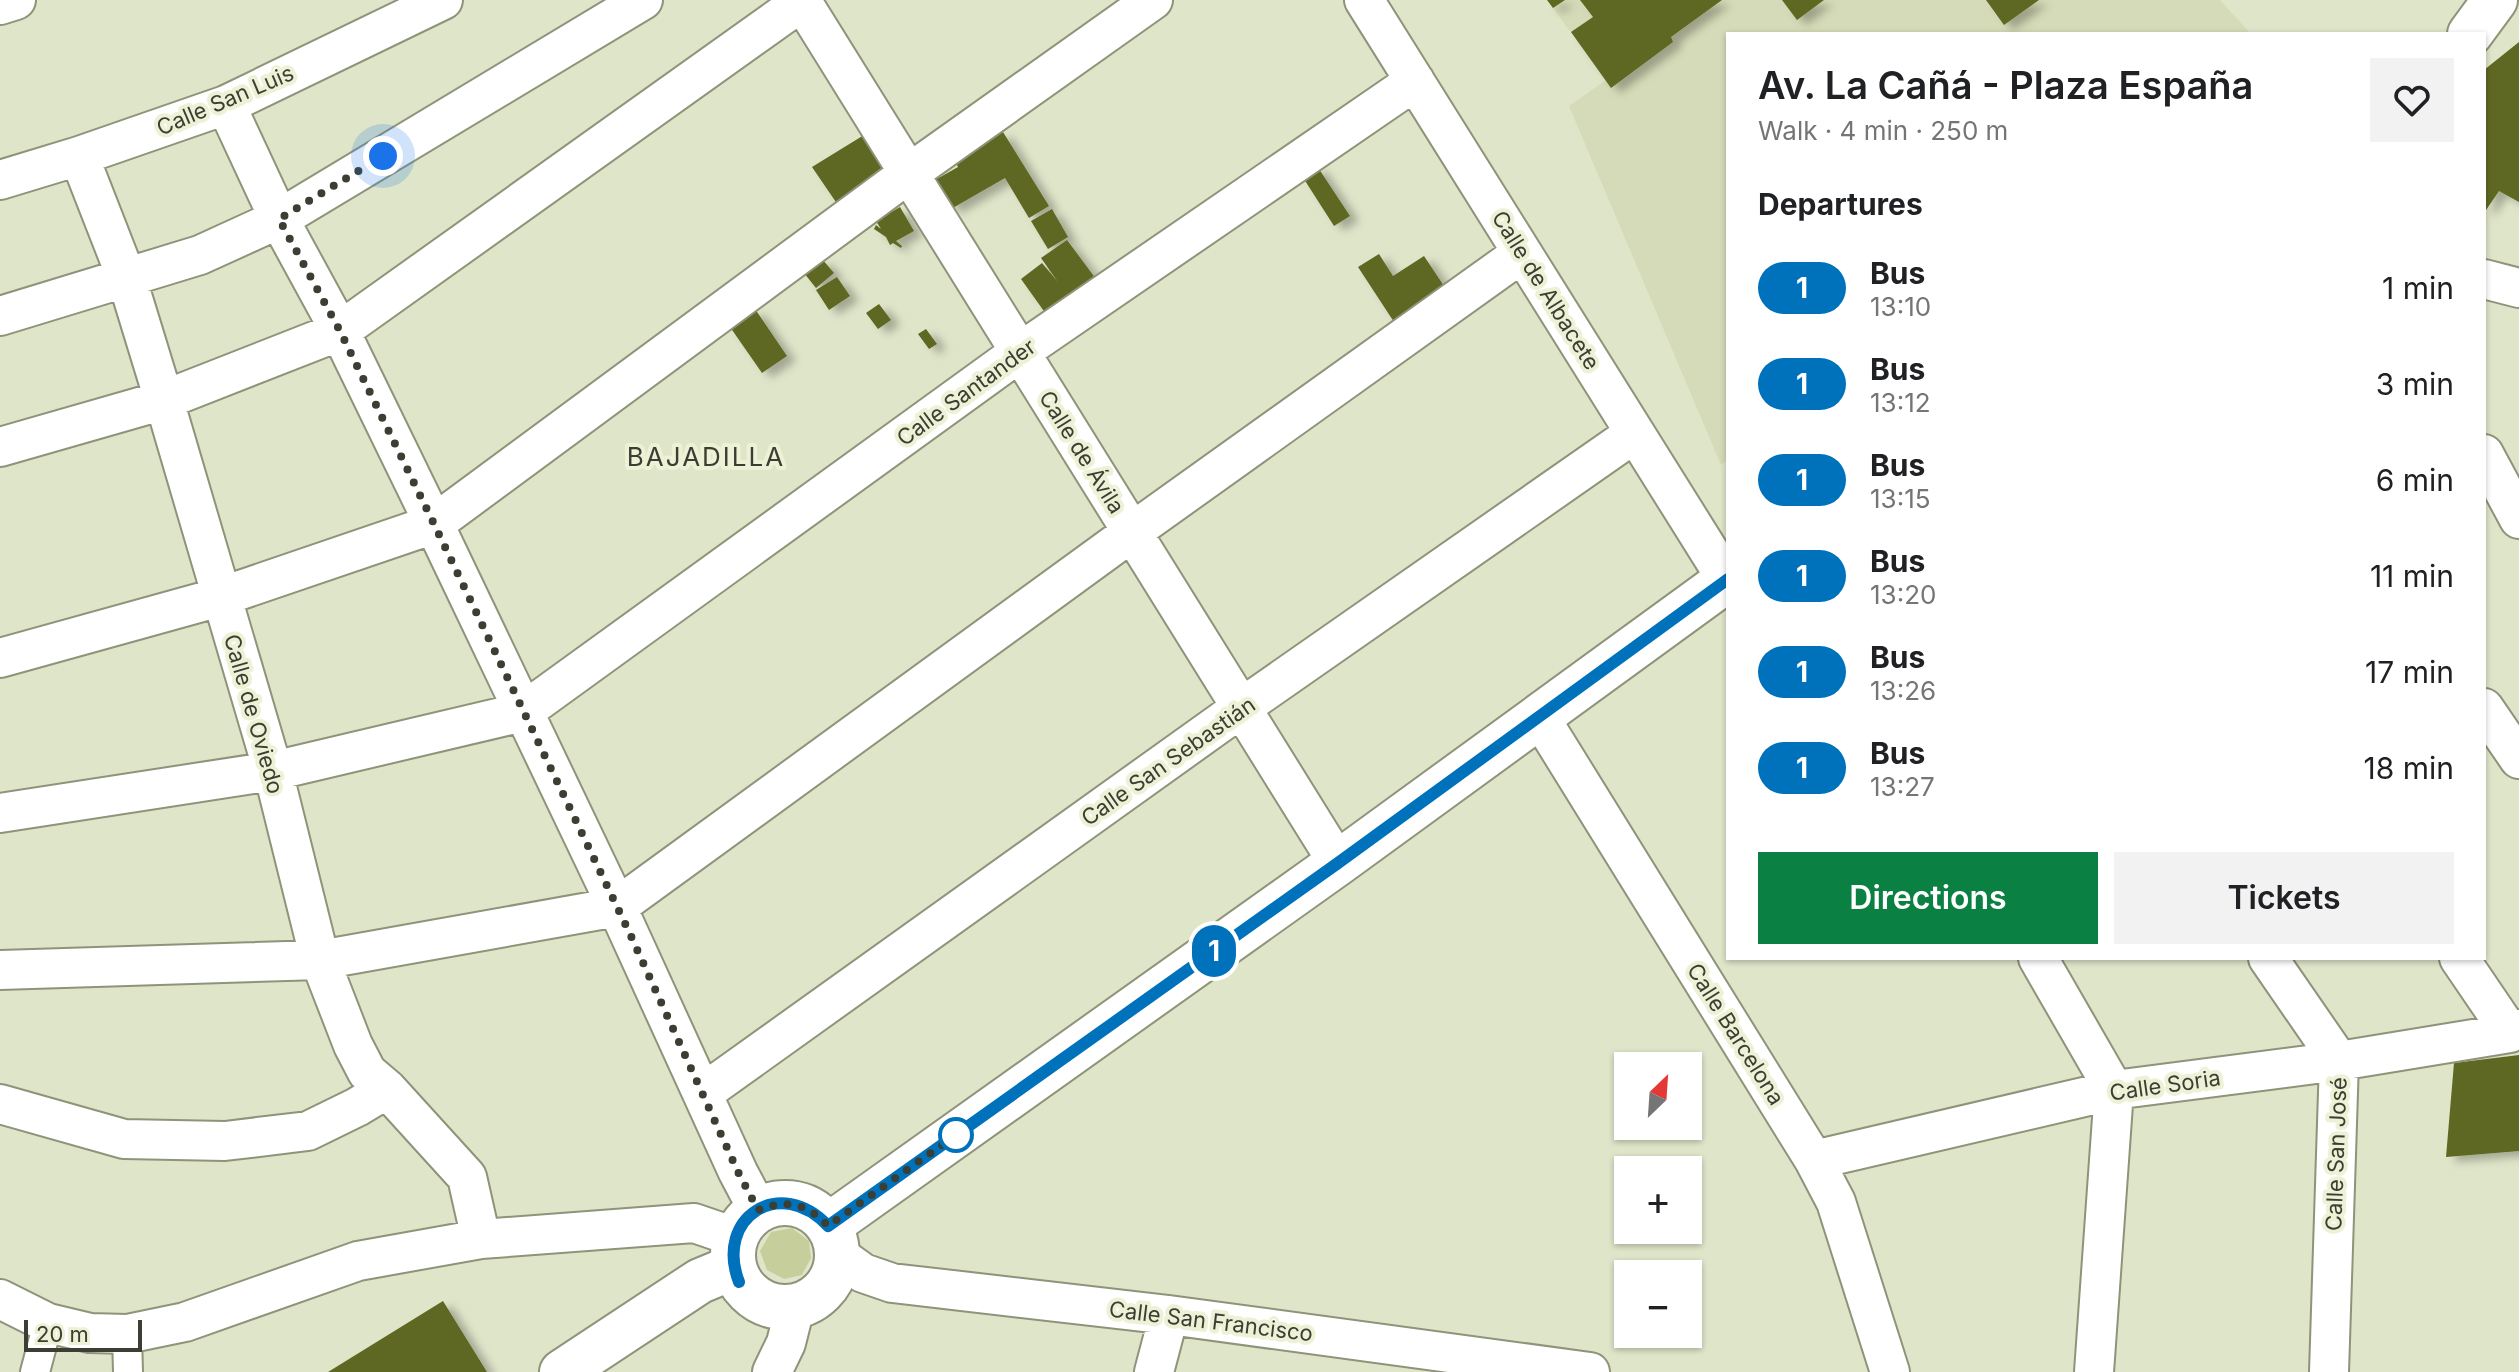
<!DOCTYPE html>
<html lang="en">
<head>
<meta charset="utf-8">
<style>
	:root { --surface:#fff; --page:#f2f2f2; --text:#202124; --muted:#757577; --accent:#0b8043 }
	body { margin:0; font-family:Inter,sans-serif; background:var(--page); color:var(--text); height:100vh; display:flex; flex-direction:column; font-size:30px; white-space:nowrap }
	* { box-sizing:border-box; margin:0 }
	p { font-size:26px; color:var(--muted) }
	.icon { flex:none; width:44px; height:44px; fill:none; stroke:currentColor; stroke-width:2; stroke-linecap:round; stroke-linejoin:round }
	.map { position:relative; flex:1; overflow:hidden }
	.panel { position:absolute; left:1726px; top:32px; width:760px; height:928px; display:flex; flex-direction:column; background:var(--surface); border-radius:0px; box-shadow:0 2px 6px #0004 }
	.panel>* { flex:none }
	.badge { padding:0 16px; border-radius:26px; font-size:28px; line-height:52px }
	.needle { width:52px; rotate:25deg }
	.controls { position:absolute; left:1614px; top:1052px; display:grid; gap:16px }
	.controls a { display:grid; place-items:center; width:88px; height:88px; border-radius:0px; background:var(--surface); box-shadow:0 2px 6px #0004; font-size:40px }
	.scale { position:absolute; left:24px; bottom:20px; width:118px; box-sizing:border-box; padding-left:8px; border:4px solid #3c3e33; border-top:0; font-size:22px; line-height:28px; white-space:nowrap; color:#3c3e33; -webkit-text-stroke:6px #edf2d6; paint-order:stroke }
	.you { position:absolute; width:40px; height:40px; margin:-20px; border:6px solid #fff; border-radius:50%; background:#1a73e8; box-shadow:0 0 0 12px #1a73e833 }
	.map>.badge { position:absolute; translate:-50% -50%; box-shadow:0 0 0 4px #fff }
	h2 { padding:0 32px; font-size:30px; line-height:72px }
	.round { display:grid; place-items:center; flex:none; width:84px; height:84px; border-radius:0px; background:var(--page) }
	.overview { display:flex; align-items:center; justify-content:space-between; height:136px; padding:0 32px }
	h1 { font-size:38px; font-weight:600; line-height:60px }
	.button { display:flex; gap:16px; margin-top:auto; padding:16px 32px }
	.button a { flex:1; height:92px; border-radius:0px; background:var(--accent); color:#fff; font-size:32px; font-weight:600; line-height:92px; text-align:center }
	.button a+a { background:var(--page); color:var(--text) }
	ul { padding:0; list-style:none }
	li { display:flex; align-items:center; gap:24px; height:96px; padding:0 32px }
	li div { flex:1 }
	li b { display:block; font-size:30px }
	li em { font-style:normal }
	li .badge { min-width:88px; font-weight:700; text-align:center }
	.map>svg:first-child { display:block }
</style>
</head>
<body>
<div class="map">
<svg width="2519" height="1372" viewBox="0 0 2519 1372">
	<defs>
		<filter id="shadow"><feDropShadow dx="9" dy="5" stdDeviation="4" flood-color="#0004"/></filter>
	</defs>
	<rect width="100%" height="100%" fill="#dfe5c9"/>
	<!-- built -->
	<path fill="#d5dbb8" d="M 1547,0 L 2220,0 L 2251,34 L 1728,34 L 1728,459 L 1721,465 L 1569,106 L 1606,80 Z"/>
	<!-- green -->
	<path fill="#c6cf9c" d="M 792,1228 L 809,1241 L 811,1258 L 802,1275 L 784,1279 L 767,1270 L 760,1251 L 771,1232 Z"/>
	<!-- building -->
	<path fill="#5e6722" filter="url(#shadow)" d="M 1547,0 L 1565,0 L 1553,8 Z
		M 1580,0 L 1722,0 L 1671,37 L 1673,42 L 1611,88 L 1571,32 L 1593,17 Z
		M 1782,0 L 1824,0 L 1797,20 Z
		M 1986,0 L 2039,0 L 2004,25 Z
		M 2519,42 L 2519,202 L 2499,191 L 2484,213 L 2484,70 Z
		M 1003,132 L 1049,206 L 1029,218 L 1005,178 L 951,209 L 935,180 L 958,167 L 955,161 Z
		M 864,135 L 887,171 L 840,208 L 812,167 Z
		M 1317,166 L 1350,216 L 1334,226 L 1302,176 Z
		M 900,207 L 914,231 L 896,241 L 902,246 L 901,248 L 893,243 L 890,245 L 886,237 L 874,229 L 876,225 L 881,229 L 876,221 Z
		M 1052,209 L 1068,237 L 1048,249 L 1031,221 Z
		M 1067,240 L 1096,279 L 1046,314 L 1021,279 L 1042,263 L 1058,282 L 1041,258 Z
		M 1379,254 L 1393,276 L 1424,256 L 1446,289 L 1394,322 L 1358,267 Z
		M 822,259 L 834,273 L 816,288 L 804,273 Z
		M 837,277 L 850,296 L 829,310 L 816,290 Z
		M 879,304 L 891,320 L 878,329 L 866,313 Z
		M 755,309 L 787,356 L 762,373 L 730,327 Z
		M 926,329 L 937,344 L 929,349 L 918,334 Z
		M 2519,1055 L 2519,1151 L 2446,1157 L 2454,1063 Z
		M 443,1301 L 487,1372 L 328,1372 Z"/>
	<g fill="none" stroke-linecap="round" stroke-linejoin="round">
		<!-- pedestrian casing -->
		<g stroke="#8e9379" stroke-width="32">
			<path id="pedestrian" d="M 127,1334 L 128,1372
				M 35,1372 L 48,1323"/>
		</g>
		<!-- minor casing -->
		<g stroke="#8e9379" stroke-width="42">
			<path id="minor" d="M 801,0 L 1338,863
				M 1364,0 L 1727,580
				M 0,5 L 16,0
				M 226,105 L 279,219 L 340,331 L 434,524 L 617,907 L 738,1172 L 758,1210
				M 79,156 L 127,279 L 164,400 L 273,771 L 320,960 L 353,1045 L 367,1072 L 387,1089 L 467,1177 L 481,1239
				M 0,180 L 79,156 L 226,105 L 443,0
				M 2484,279 L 2519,288
				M 0,316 L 200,255 L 279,219 L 643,0
				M 0,447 L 164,400 L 340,331 L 804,0
				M 2484,454 L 2519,519
				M 0,658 L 220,597 L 434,524 L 908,174 L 1153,0
				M 2484,708 L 2519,759
				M 1539,716 L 1814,1160 L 1836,1202 L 1890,1372
				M 0,813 L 273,771 L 523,712 L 1020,352 L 1415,81
				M 2038,958 L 2114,1090 L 2094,1372
				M 2268,958 L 2339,1061 L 2329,1372
				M 2459,958 L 2510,1033
				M 0,970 L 320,960 L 617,907 L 1132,532 L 1522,253
				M 703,1093 L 1241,708 L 1635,433
				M 0,1104 L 124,1139 L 225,1141 L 308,1131 L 357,1107 L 387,1089
				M 1814,1160 L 2114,1090 L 2339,1061 L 2510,1033 L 2519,1029
				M 838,1255 L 863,1273 L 892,1283 L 1169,1315 L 1590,1372
				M 0,1299 L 48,1323 L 90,1333 L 127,1334 L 185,1322 L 358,1261 L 481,1239 L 694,1223 L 735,1237
				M 772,1372 L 786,1343 L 795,1307
				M 1154,1372 L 1169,1315"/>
		</g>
		<!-- tertiary casing -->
		<g stroke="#8e9379" stroke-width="48">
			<path id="tertiary" d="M 2470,34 L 2495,0
				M733 1255a52 52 0 1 1 104 0a52 52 0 1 1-104 0Z
				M 828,1226 L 1338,863 L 1728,579
				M 562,1372 L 700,1281 L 734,1267"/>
		</g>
		<!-- pedestrian -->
		<use href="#pedestrian" stroke="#fff" stroke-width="28"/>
		<!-- minor -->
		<use href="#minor" stroke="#fff" stroke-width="38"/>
		<!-- tertiary -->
		<use href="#tertiary" stroke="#fff" stroke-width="44"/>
	</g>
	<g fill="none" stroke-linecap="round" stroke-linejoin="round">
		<!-- line casing -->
		<g stroke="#fff" stroke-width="18">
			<path id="line" d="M 739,1282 C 714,1217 781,1175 828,1226 L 1338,863 L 1728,579"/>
		</g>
		<!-- line -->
		<use href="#line" stroke="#0072bc" stroke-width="12"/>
		<!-- walk -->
		<path stroke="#3c3e33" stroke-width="8" stroke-dasharray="0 14.4" d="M 383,156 L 279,219 L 340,331 L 434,524 L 630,934 L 738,1172 L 758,1210 C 786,1199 807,1203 828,1226 L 956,1135"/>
	</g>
	<!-- markers -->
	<circle fill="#fff" stroke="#0072bc" stroke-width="4" cx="956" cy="1135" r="16"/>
	<g text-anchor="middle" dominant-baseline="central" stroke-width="8" stroke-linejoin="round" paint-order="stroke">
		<!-- street labels -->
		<g font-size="22" fill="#3c3e33" stroke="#edf2d6">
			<text transform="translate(225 100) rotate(-23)">Calle San Luis</text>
			<text transform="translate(1546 290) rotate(58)">Calle de Albacete</text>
			<text transform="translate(966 392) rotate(-36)">Calle Santander</text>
			<text transform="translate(1082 452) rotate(58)">Calle de Ávila</text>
			<text transform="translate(254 714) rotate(74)">Calle de Oviedo</text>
			<text transform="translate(1168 761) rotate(-35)">Calle San Sebastián</text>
			<text transform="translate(1736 1034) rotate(58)">Calle Barcelona</text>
			<text transform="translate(2165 1085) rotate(-8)">Calle Soria</text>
			<text transform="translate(2336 1154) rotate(-88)">Calle San José</text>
			<text transform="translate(1211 1321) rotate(7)">Calle San Francisco</text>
		</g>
		<!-- quarter labels -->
		<g font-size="26" letter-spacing="2" fill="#3c3e33" stroke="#edf2d6">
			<text x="706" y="456">BAJADILLA</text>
		</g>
	</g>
</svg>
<div class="controls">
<a><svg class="needle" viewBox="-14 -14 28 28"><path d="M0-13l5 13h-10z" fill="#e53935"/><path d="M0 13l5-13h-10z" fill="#757577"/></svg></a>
<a>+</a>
<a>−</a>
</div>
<div class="scale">20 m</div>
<div class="you" style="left:383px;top:156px"></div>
<b class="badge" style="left:1214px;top:951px;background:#0072bc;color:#fff">1</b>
<section class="panel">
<div class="overview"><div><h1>Av. La Cañá - Plaza España</h1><p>Walk · 4 min · 250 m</p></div><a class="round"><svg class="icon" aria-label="heart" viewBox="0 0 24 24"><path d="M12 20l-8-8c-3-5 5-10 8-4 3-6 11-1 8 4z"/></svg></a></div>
<h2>Departures</h2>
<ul>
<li><span class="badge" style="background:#0072bc;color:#fff">1</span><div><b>Bus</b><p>13:10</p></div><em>1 min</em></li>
<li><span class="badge" style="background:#0072bc;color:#fff">1</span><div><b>Bus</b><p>13:12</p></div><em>3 min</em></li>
<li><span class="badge" style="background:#0072bc;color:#fff">1</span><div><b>Bus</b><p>13:15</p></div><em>6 min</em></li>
<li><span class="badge" style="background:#0072bc;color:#fff">1</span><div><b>Bus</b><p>13:20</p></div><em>11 min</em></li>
<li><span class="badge" style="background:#0072bc;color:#fff">1</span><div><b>Bus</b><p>13:26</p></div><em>17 min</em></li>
<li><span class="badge" style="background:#0072bc;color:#fff">1</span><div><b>Bus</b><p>13:27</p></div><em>18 min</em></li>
</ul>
<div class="button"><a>Directions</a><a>Tickets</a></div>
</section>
</div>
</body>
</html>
